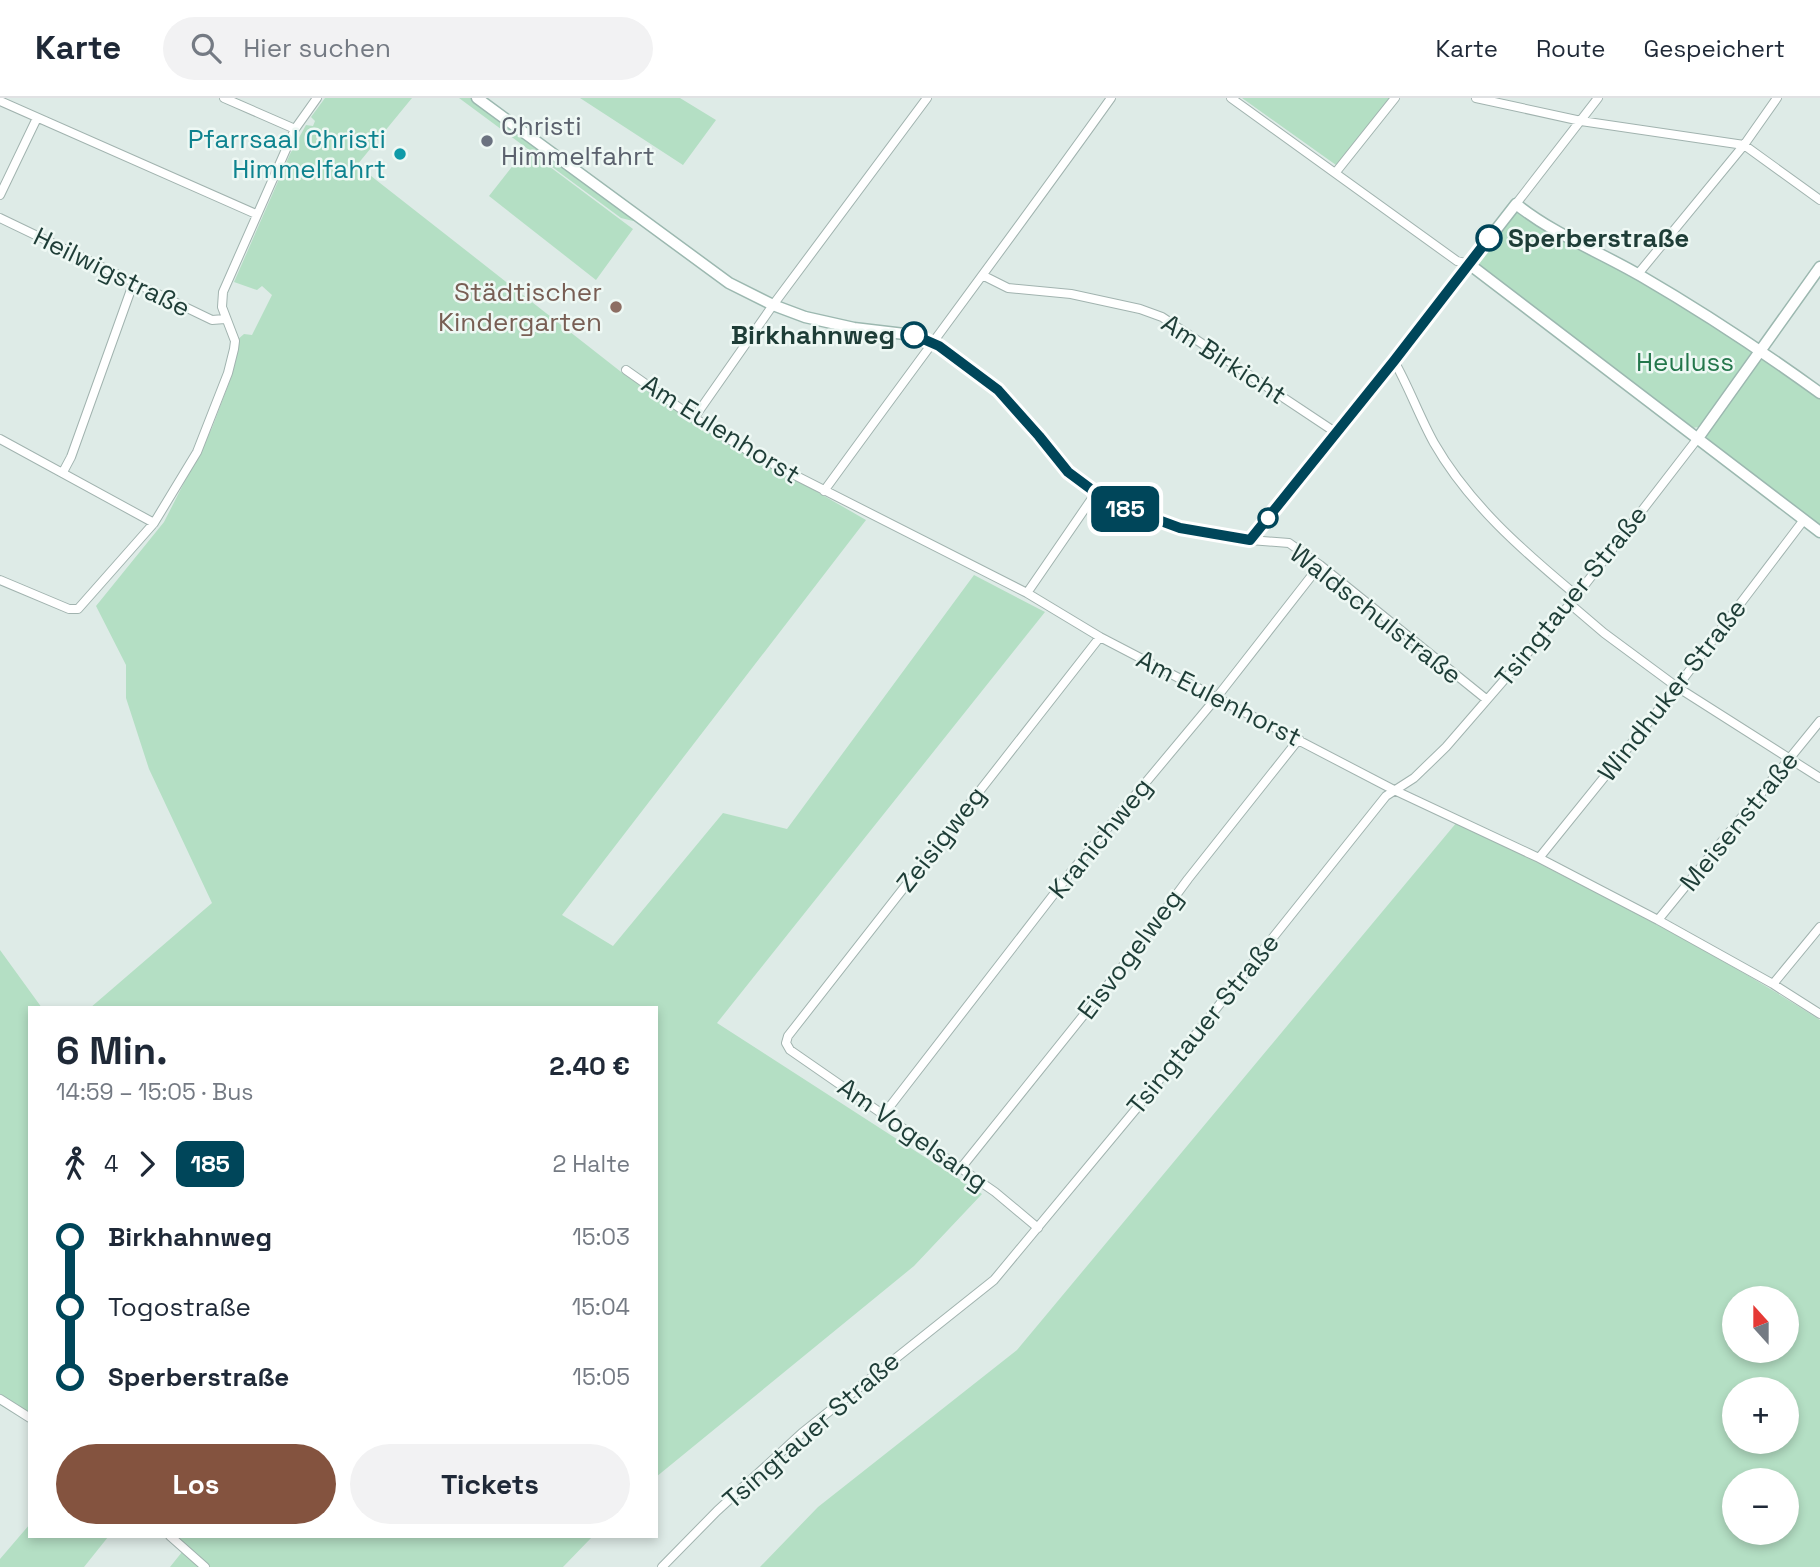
<!DOCTYPE html>
<html lang="de">
<head>
<meta charset="utf-8">
<style>
	:root { --surface:#fff; --page:#f2f2f3; --text:#1f2937; --muted:#747a83; --line:#e0e1e3; --accent:#84533f }
	body { margin:0; font-family:"Space Grotesk",sans-serif; background:var(--page); color:var(--text); height:100vh; display:flex; flex-direction:column; font-size:26px; white-space:nowrap }
	* { box-sizing:border-box; margin:0 }
	p { font-size:23px; color:var(--muted) }
	.icon { flex:none; width:38px; height:38px; fill:none; stroke:currentColor; stroke-width:2; stroke-linecap:round; stroke-linejoin:round }
	.map { position:relative; flex:1; overflow:hidden }
	.sheet { position:absolute; left:28px; top:908px; width:630px; height:532px; display:flex; flex-direction:column; background:var(--surface); border-radius:0px; box-shadow:0 4px 10px #0003 }
	.sheet>* { flex:none }
	.badge { padding:0 14px; border-radius:10px; font-size:24px; line-height:46px }
	.needle { width:46px; rotate:339deg }
	.fabs { position:absolute; left:1722px; top:1188px; display:grid; gap:14px }
	.fabs a { display:grid; place-items:center; width:77px; height:77px; border-radius:50%; background:var(--surface); box-shadow:0 4px 10px #0003; font-size:35px }
	.map>.badge { position:absolute; translate:-50% -50%; box-shadow:0 0 0 4px #fff }
	.legs { display:flex; align-items:center; gap:10px; height:77px; padding:0 28px; font-size:23px }
	.legs p { margin-inline-start:auto }
	.headline { display:flex; align-items:center; justify-content:space-between; height:119px; padding:0 28px }
	h1 { font-size:38px; font-weight:800; line-height:52px }
	.button { display:flex; gap:14px; margin-top:auto; padding:14px 28px }
	.button a { flex:1; height:80px; border-radius:42px; background:var(--accent); color:#fff; font-size:28px; font-weight:800; line-height:80px; text-align:center }
	.button a+a { background:var(--page); color:var(--text) }
	ul { padding:0 28px; list-style:none }
	li { display:flex; align-items:center; gap:24px; height:70px; font-size:26px }
	li i { display:grid; place-items:center; width:10px; height:100%; margin:0 9px; background:currentColor }
	li i::after { content:''; width:18px; height:18px; margin:-9px; border:5px solid; border-radius:50%; background:var(--surface) }
	li p { margin-inline-start:auto }
	li:first-child i { background:linear-gradient(#0000 50%,currentColor 0) }
	li:last-child i { background:linear-gradient(currentColor 50%,#0000 0) }
	header { display:flex; align-items:center; gap:42px; box-sizing:border-box; height:98px; padding:0 35px; background:var(--surface); border-bottom:2px solid var(--line) }
	header strong { font-size:33px }
	nav { display:flex; gap:38px; margin-inline-start:auto; font-size:24px }
	.search { width:490px; height:63px; background:var(--page); display:flex; align-items:center; gap:18px; box-sizing:border-box; padding:0 24px; border-radius:38px; color:var(--muted); font-size:26px }
	.map>svg:first-child { display:block }
</style>
</head>
<body>
<header>
<strong>Karte</strong>
<div class="search"><svg class="icon" aria-label="search" viewBox="0 0 24 24"><circle cx="10" cy="10" r="6"/><path d="M15 15l6 6"/></svg>Hier suchen</div>
<nav><a>Karte</a><a>Route</a><a>Gespeichert</a></nav>
</header>
<div class="map">
<svg width="1820" height="1469" viewBox="0 0 1820 1469">
	<rect width="100%" height="100%" fill="#deebe7"/>
	<!-- green -->
	<path fill="#b4dfc4" fill-rule="evenodd" d="M 325,0 L 412,0 L 357,67 L 625,277 L 694,323 L 866,422 L 562,817 L 613,848 L 723,715 L 787,731 L 974,477 L 1045,514 L 717,925 L 982,1096 L 914,1168 L 656,1379 L 656,910 L 90,910 L 212,805 L 149,671 L 126,600 L 126,567 L 96,508 L 164,424 L 212,330 L 232,277 L 238,252 L 237,242 L 244,236 L 252,237 L 272,197 L 262,188 L 257,192 L 234,184 L 290,56 L 306,27 L 313,28 L 315,23 L 311,19 Z
		M 459,0 L 477,0 L 641,120 L 633,123 L 621,120 Z
		M 580,0 L 680,0 L 716,22 L 683,67 Z
		M 1242,0 L 1391,0 L 1336,67 Z
		M 526,51 L 633,131 L 596,182 L 489,98 Z
		M 1516,114 L 1581,152 L 1640,182 L 1753,252 L 1699,329 L 1692,330 L 1476,166 Z
		M 1762,259 L 1820,300 L 1820,428 L 1709,344 L 1706,337 Z
		M 1457,724 C 1580,786 1704,847 1820,922 L 1820,1469 L 760,1469 L 818,1409 L 1017,1252 ZM 1734,1200 L 1787,1200 L 1787,1253 L 1734,1253 ZM 1734,1292 L 1787,1292 L 1787,1344 L 1734,1344 ZM 1734,1382 L 1787,1382 L 1787,1435 L 1734,1435 Z
		M 0,852 L 42,910 L 30,910 L 30,1325 L 0,1307 Z
		M 30,1426 L 30,1438 L 108,1439 L 84,1469 L 0,1469 L 0,1461 Z
		M 176,1439 L 592,1439 L 563,1469 L 170,1469 L 182,1454 L 184,1446 Z"/>
	<g fill="none" stroke-linecap="round" stroke-linejoin="round">
		<!-- street casing -->
		<g stroke="#a1b3af" stroke-width="10">
			<path id="street" d="M 224,0 L 295,31
				M 1231,0 L 1457,163 L 1469,166
				M 1476,0 L 1581,23 L 1744,47 L 1820,102
				M 0,3 L 256,116
				M 1336,74 L 1395,0
				M 0,97 L 37,20
				M 1516,106 L 1598,0
				M 0,120 L 212,222 L 225,221
				M 1638,176 L 1744,47 L 1777,0
				M 984,178 L 1008,190 L 1071,196 L 1140,211 L 1162,219 L 1335,334
				M 1394,263 C 1409,289 1419,318 1434,345 C 1469,406 1522,452 1576,497
				M 626,272 L 694,320 L 757,358 L 1027,495 L 1100,539 L 1394,692 L 1539,760 L 1658,822 L 1773,886 L 1820,916
				M 694,320 L 773,207 L 927,0
				M 0,341 L 154,425
				M 63,374 L 71,359 L 133,186
				M 824,393 C 919,262 1017,132 1111,0
				M 1250,442 L 1289,445 L 1320,467 L 1486,601
				M 0,482 L 69,511 L 78,511 L 154,425 L 197,354 L 228,275 L 234,251 L 235,243 L 222,209 L 223,194 L 295,31 L 317,0
				M 1027,495 L 1095,396
				M 1570,506 L 1604,535 L 1677,589 L 1820,680
				M 1539,760 L 1677,589 L 1803,423
				M 1658,822 L 1820,623
				M 1773,886 L 1820,829
				M 884,1016 L 1071,774 L 1217,599 L 1320,467
				M 961,1070 L 1131,858 L 1188,781 L 1299,641
				M 1038,1130 L 995,1094 L 790,952 L 786,945 L 788,938 L 1100,539
				M 0,1301 L 30,1320
				M 170,1438 L 205,1469
				M 662,1469 L 717,1413 L 802,1335 L 994,1182 L 1136,1011 L 1386,698 L 1414,680 L 1446,649 L 1570,506 L 1698,340"/>
		</g>
		<!-- secondary casing -->
		<g stroke="#9cb8b0" stroke-width="13">
			<path id="secondary" d="M 477,0 L 729,185 L 773,207 L 805,219 L 854,230 L 913,237 L 933,244 L 998,292 L 1068,374 L 1107,403 L 1180,430 L 1250,442 L 1394,263 L 1516,106 C 1553,136 1600,154 1641,178 C 1703,214 1762,253 1820,295
				M 1469,166 L 1820,434
				M 1698,340 L 1820,169"/>
		</g>
		<!-- street -->
		<use href="#street" stroke="#fff" stroke-width="8"/>
		<!-- secondary -->
		<use href="#secondary" stroke="#fff" stroke-width="10"/>
	</g>
	<g fill="none" stroke-linecap="round" stroke-linejoin="round">
		<!-- line-1 casing -->
		<g stroke="#fff" stroke-width="16">
			<path id="line-1" d="M 914,237 L 939,248 L 998,292 L 1039,338 L 1068,374 L 1107,403 L 1180,430 L 1250,442 L 1394,263 L 1489,140"/>
		</g>
		<!-- line-1 -->
		<use href="#line-1" stroke="#00465a" stroke-width="10"/>
	</g>
	<!-- markers -->
	<circle fill="#6b7280" stroke="#eef8f4" stroke-width="2.5" cx="487" cy="43" r="7"/>
	<circle fill="#0f9aa8" stroke="#eef8f4" stroke-width="2.5" cx="400" cy="56" r="7"/>
	<g fill="#fff" stroke="#00465a" stroke-width="3.5">
		<circle cx="1489" cy="140" r="12"/>
		<circle cx="914" cy="237" r="12"/>
		<circle cx="1268" cy="420" r="9"/>
	</g>
	<circle fill="#8d6e63" stroke="#eef8f4" stroke-width="2.5" cx="616" cy="209" r="7"/>
	<g text-anchor="middle" dominant-baseline="central" stroke-width="5" stroke-linejoin="round" paint-order="stroke">
		<!-- worship labels -->
		<g font-size="26" fill="#5b616d" stroke="#eef8f4" text-anchor="start">
			<text x="501" y="28">Christi<tspan x="501" dy="30">Himmelfahrt</tspan></text>
		</g>
		<!-- culture labels -->
		<g font-size="26" fill="#0d838f" stroke="#eef8f4" text-anchor="end">
			<text x="386" y="41">Pfarrsaal Christi<tspan x="386" dy="30">Himmelfahrt</tspan></text>
		</g>
		<!-- stop labels -->
		<g font-size="26" font-weight="bold" fill="#1e3d37" stroke="#eef8f4" text-anchor="start">
			<text x="1508" y="140">Sperberstraße</text>
			<text x="895" y="237" text-anchor="end">Birkhahnweg</text>
		</g>
		<!-- street labels -->
		<g font-size="26" fill="#1e3d37" stroke="#eef8f4">
			<text transform="translate(112 174) rotate(26)">Heilwigstraße</text>
			<text transform="translate(1224 261) rotate(33)">Am Birkicht</text>
			<text transform="translate(721 331) rotate(32)">Am Eulenhorst</text>
			<text transform="translate(1571 498) rotate(-51)">Tsingtauer Straße</text>
			<text transform="translate(1376 516) rotate(38)">Waldschulstraße</text>
			<text transform="translate(1672 592) rotate(-52)">Windhuker Straße</text>
			<text transform="translate(1219 600) rotate(27)">Am Eulenhorst</text>
			<text transform="translate(1739 723) rotate(-51)">Meisenstraße</text>
			<text transform="translate(1100 740) rotate(-51)">Kranichweg</text>
			<text transform="translate(941 741) rotate(-52)">Zeisigweg</text>
			<text transform="translate(1130 856) rotate(-53)">Eisvogelweg</text>
			<text transform="translate(1203 926) rotate(-51)">Tsingtauer Straße</text>
			<text transform="translate(913 1036) rotate(35)">Am Vogelsang</text>
			<text transform="translate(811 1332) rotate(-41)">Tsingtauer Straße</text>
		</g>
		<!-- education labels -->
		<g font-size="26" fill="#785e54" stroke="#eef8f4" text-anchor="end">
			<text x="602" y="194">Städtischer<tspan x="602" dy="30">Kindergarten</tspan></text>
		</g>
		<!-- park labels -->
		<g font-size="26" fill="#24774c" stroke="#eef8f4">
			<text x="1685" y="264">Heuluss</text>
		</g>
	</g>
</svg>
<div class="fabs">
<a><svg class="needle" viewBox="-14 -14 28 28"><path d="M0-13l5 13h-10z" fill="#e53935"/><path d="M0 13l5-13h-10z" fill="#747a83"/></svg></a>
<a>+</a>
<a>−</a>
</div>
<b class="badge" style="left:1125px;top:411px;background:#00465a;color:#fff">185</b>
<section class="sheet">
<div class="headline"><div><h1>6 Min.</h1><p>14:59 – 15:05 · Bus</p></div><b>2.40 €</b></div>
<div class="legs"><svg class="icon" aria-label="walk" viewBox="0 0 24 24"><circle cx="13" cy="4" r="2"/><path d="M13 8l-2 6 4 7M11 14l-3 7M7 12l3-4h3l4 4"/></svg>4<svg class="icon" aria-label="forward" viewBox="0 0 24 24"><path d="M9 5l7 7-7 7"/></svg><b class="badge" style="background:#00465a;color:#fff">185</b><p>2 Halte</p></div>
<ul>
<li><i style="color:#00465a"></i><b>Birkhahnweg</b><p>15:03</p></li>
<li><i style="color:#00465a"></i><span>Togostraße</span><p>15:04</p></li>
<li><i style="color:#00465a"></i><b>Sperberstraße</b><p>15:05</p></li>
</ul>
<div class="button"><a>Los</a><a>Tickets</a></div>
</section>
</div>
</body>
</html>
